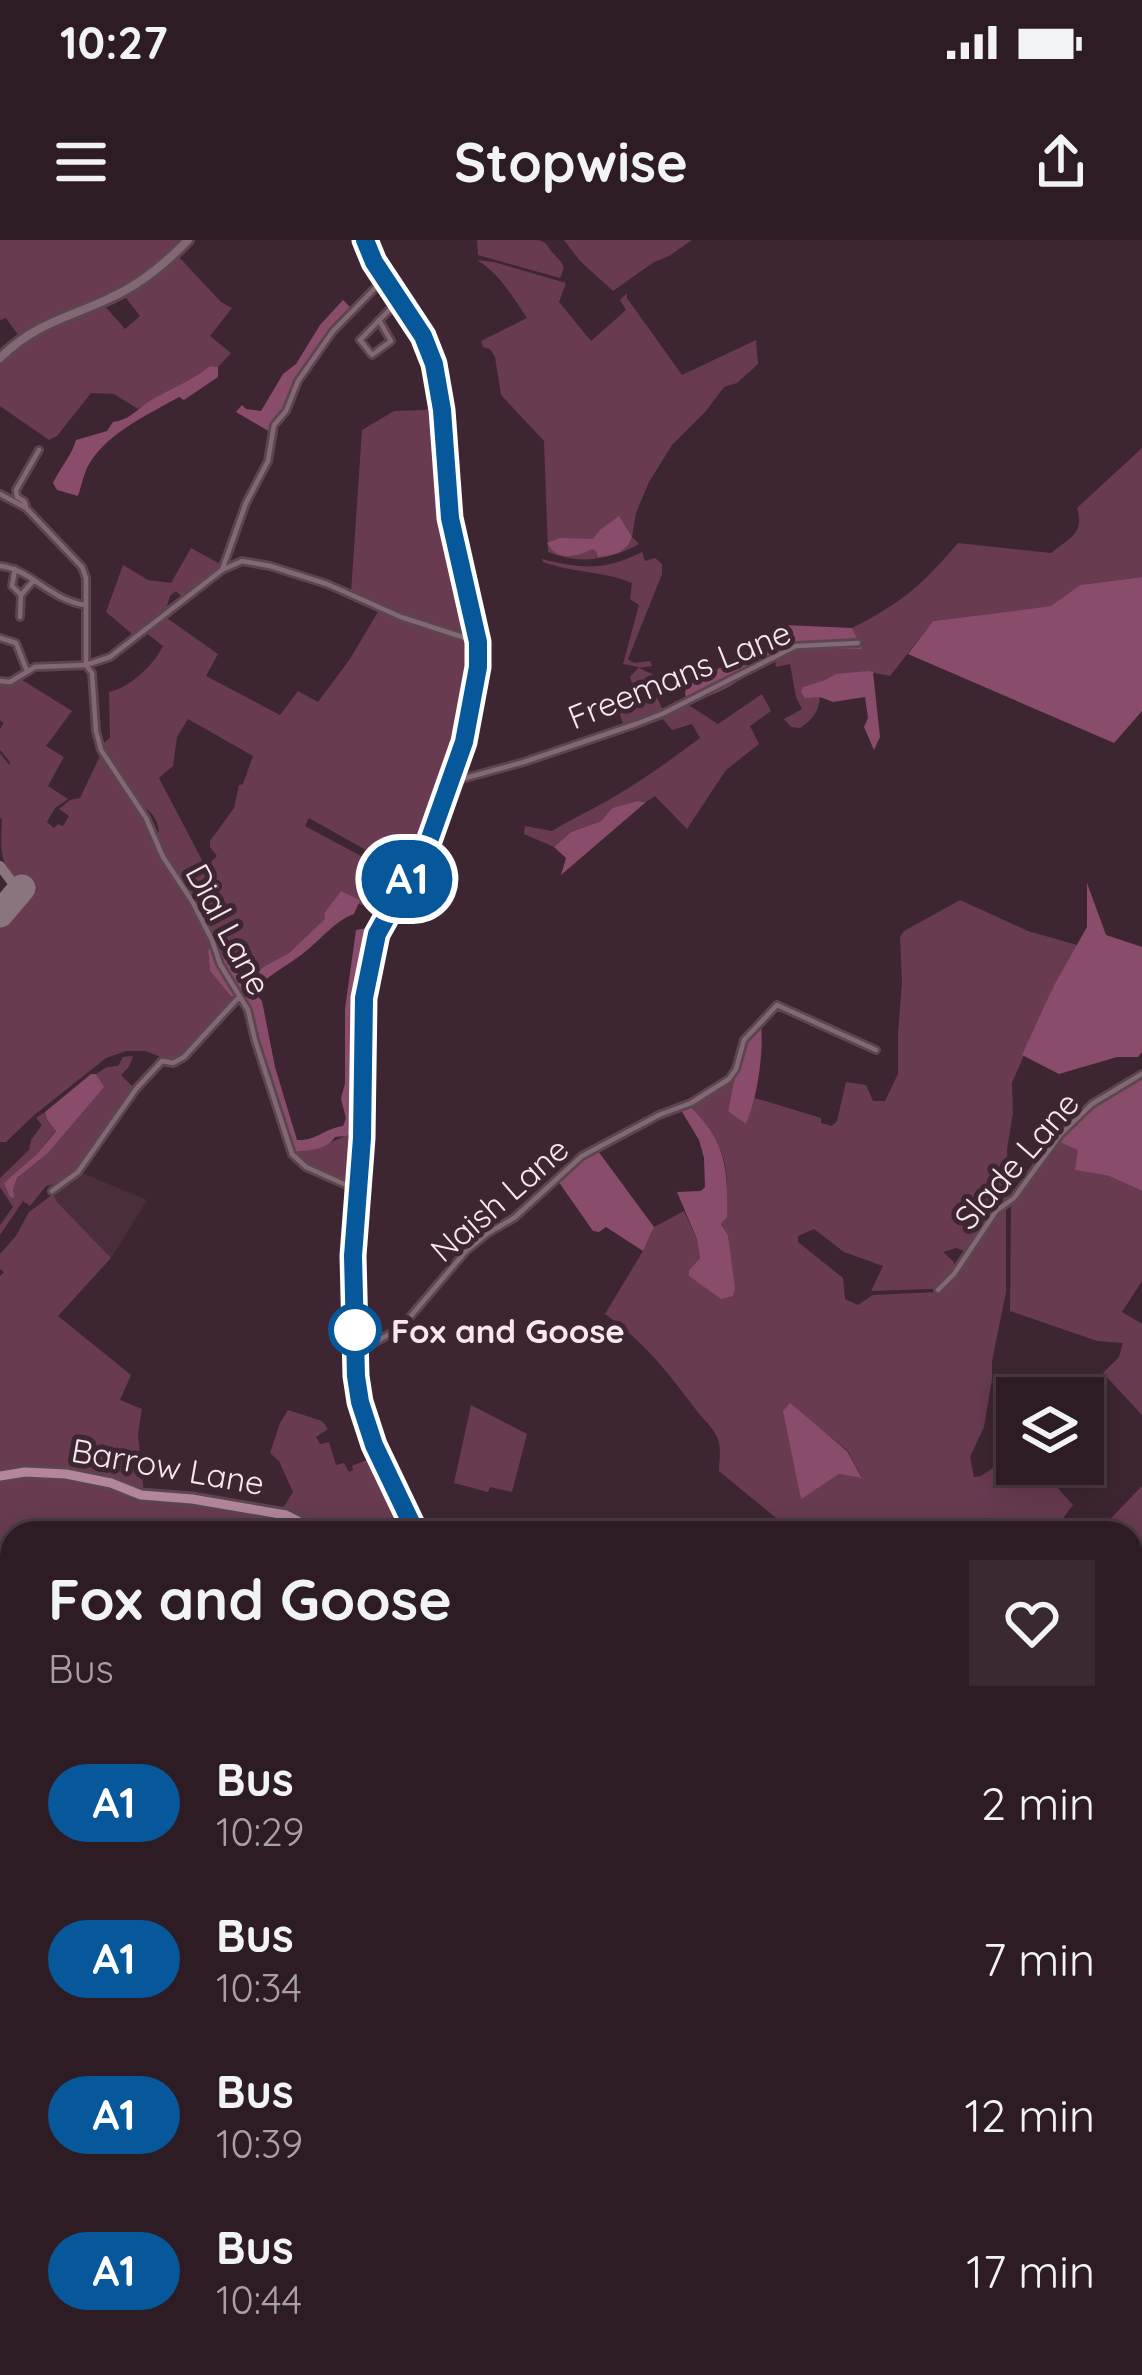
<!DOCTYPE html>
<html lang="en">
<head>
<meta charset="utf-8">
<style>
	:root { --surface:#2e1c25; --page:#3a2932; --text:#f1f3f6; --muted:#a7a1a7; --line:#493a42 }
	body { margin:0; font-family:Quicksand,sans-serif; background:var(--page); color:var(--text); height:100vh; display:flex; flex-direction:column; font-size:45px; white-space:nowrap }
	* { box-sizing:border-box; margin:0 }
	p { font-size:39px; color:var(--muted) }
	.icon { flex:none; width:66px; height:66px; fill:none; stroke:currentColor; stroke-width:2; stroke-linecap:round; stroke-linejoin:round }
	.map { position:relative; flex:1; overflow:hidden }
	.sheet { position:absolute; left:0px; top:1281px; width:1143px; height:855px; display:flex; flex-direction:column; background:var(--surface); border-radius:36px 36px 0 0; box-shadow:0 6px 30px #0003,0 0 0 3px var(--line) }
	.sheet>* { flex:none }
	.badge { padding:0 24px; border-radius:39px; font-size:42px; line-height:78px }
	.controls { position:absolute; left:996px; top:1137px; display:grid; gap:24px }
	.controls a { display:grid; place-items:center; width:108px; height:108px; border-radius:0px; background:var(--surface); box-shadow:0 6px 30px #0003,0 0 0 3px var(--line); font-size:60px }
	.map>.badge { position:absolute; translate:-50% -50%; box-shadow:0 0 0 6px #fff }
	.round { display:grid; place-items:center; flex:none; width:126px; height:126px; border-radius:0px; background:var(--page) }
	.overview { display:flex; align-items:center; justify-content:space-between; height:204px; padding:0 48px }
	h1 { font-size:57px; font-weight:700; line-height:90px }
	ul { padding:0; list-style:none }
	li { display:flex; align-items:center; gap:36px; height:156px; padding:0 48px }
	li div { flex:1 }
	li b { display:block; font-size:45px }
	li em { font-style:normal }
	li .badge { min-width:132px; font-weight:700; text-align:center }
	.status { display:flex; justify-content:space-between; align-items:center; height:84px; padding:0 60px; background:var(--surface); direction:ltr }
	.status svg { height:33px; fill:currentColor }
	header { display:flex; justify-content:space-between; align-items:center; height:156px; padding:0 48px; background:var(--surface); font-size:54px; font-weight:700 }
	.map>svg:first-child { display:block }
</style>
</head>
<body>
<div class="status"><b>10:27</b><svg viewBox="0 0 49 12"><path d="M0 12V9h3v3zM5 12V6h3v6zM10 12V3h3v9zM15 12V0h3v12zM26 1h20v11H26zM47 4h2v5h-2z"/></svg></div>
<header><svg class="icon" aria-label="menu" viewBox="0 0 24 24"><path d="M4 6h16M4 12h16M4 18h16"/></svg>Stopwise<svg class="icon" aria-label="share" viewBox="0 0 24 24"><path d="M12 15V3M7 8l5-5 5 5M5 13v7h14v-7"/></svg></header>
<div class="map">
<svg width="1142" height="2135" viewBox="0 0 1142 2135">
	<rect width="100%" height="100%" fill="#3d2631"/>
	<!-- built -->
	<path fill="#4b2e3c" d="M 82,933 L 147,960 L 111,1018 L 57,962 L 53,954 Z"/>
	<!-- green -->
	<path fill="#683b51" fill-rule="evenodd" d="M 0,0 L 180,0 C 154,28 121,48 86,63 C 63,72 39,80 18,95 L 6,78 L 0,80 Z
		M 477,0 C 495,0 521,0 538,0 C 549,3 546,6 553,13 C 562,24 567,24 560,38 L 478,15 Z
		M 564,0 L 692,0 L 669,16 L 654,22 L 613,51 L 580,21 Z
		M 177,15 L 221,62 L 232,68 L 210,96 L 231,113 L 218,127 L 210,126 C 187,144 162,153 138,169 L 114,154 L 91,153 L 57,196 L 49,200 L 0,166 L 0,123 C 30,93 64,80 103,64 L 125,89 L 140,76 L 123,54 Z
		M 477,20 L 494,22 L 566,43 L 559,62 L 591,101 L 626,70 L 620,60 L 627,53 L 627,58 L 682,135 L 756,100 L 758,124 L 737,143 L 724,147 L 706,171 L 672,205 L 649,242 L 636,273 L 632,297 L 639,304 C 610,320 579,325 548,312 L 544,201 L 501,155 L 495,117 L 490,109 L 483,107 L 481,101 L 527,78 C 513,57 499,33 477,20 Z
		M 437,164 L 447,297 L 471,377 L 474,399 L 416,381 L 351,353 L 362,190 L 394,171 L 425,170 Z
		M 1142,208 L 1142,337 L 1080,345 L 1052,366 L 933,381 L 890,436 C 852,427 838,437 803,447 L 813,457 L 820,457 C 819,472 812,480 800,488 L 791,487 L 784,479 L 802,469 L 796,457 L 790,424 L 776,427 L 775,420 L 797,410 L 861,409 L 852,388 C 903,362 921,346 958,303 L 1051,313 C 1069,298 1085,294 1077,268 Z
		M 191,308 L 222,325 L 220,328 L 182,357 L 176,351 L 170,356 L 166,369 L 132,394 L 106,372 L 123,325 L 148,340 L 171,343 Z
		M 642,312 L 645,321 L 655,318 L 662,324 L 662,334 L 628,419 L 634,423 L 650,421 L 652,426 L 639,428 L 663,439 L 661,445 L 654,450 L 663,471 L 624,486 L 615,461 L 634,450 L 630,437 L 639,427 L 623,424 L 639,365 L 630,359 L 632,343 C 604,331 573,333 543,322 L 542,319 C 582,329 605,331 642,312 Z
		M 379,370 L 463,401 L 473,412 C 478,471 435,580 405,632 L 309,578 L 305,586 L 402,638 L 382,669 L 358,664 L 359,660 L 341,651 L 324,673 L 326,679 L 289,713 L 263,727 L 245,745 L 225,716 L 219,712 L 207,681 L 185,648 L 217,616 L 210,607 L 210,601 L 234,568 L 239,545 L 243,544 L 253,516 L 188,479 L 177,497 L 173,526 L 159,538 L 204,624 L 183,645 L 156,595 L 159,591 C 157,577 150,570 139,564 L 102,509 L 101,505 L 110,498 L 109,452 C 129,448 154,425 163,406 L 144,391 L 164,376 L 218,414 L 206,436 L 280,475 L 298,451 L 318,462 L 350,419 Z
		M 19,438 L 72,471 L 46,506 L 64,517 L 48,546 L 68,559 L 55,568 L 47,582 L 54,588 L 58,584 L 63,586 L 69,576 L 59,569 L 70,560 L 80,558 L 100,516 L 145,581 L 160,621 L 196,673 L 211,707 L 208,711 L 210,731 L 234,758 L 183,815 L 169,820 L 145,811 L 126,811 L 106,818 L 33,876 L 6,902 L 0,902 L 0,680 L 23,651 C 0,626 0,613 2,580 L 0,577 L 0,513 L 9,525 L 10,522 L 0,510 L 0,489 L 4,483 L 0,480 L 0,443 L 11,444 Z
		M 762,454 L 771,471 L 750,486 L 759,504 L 726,530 L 687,589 L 655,556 L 646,562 L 637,561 L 612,568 L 601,581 L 571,592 L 554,607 L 524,594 L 525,586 L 552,591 C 571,579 592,570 612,558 C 643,540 672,519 700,498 L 692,484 L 672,490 L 661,477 L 687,464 L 718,484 Z
		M 960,660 L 1028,691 L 1077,705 L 1054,745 L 1012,843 L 1013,873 L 1007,909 L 1009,960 L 1002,964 L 988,961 L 974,979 L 984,987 L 967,1012 L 956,1008 L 943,1012 L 953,1021 L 956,1029 L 939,1047 L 932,1049 L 871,1051 L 883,1026 L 844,1012 L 814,989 L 798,996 L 798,1002 L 843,1038 L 845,1059 L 858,1065 L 873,1055 L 938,1052 L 963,1026 L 998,971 L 1006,970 L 1006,1052 L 992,1121 L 992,1139 L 984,1187 L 970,1217 L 974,1237 L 981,1236 L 999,1224 L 1008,1231 L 1017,1223 L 1036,1224 L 1073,1265 L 1052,1293 L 794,1293 L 719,1231 C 719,1222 721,1212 719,1203 C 716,1189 705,1182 697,1171 C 668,1133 645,1102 605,1074 L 643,1011 L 654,987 L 684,971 L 697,999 L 700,1018 L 689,1030 L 730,1012 L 728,995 L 721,983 C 734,936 726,902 691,867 L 736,837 L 728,870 L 746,884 L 755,858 L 821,878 L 821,883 L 832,886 L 837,881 L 846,842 L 866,845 L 873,861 L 885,861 L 898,834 L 898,793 L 902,743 L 900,697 L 904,691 ZM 789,1164 L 847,1210 L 862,1237 L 839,1234 L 801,1258 Z
		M 133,816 L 129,827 L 121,835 L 134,848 L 78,929 L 57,943 L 46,946 L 30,966 L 23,961 L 0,995 L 0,985 L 13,967 L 0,947 L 0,938 L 29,910 L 31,900 L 42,885 L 36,878 L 45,872 L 47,881 L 56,890 L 37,914 L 5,943 L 13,950 L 17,938 L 48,913 L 103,847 L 96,834 L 107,827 L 118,826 L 123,817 Z
		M 356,890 L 352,942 L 349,944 L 311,927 L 295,912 C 314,910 339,900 356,890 Z
		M 1057,901 L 1079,909 L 1076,930 L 1109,936 L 1142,951 L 1142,1041 L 1122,1072 L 1142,1084 L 1142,1175 L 1103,1133 L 1119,1117 L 1123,1103 L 1097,1101 L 1010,1071 L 1011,967 Z
		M 53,954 L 57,962 L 111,1018 L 58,1076 L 131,1135 L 120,1160 L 142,1169 L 138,1194 L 144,1254 L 110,1239 L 0,1234 L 0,1036 L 4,1032 L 0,1029 L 0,1014 L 16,996 L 29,972 Z
		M 471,1165 L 527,1194 L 512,1252 L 490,1247 L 488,1252 L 454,1243 Z
		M 288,1170 L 322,1181 L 328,1189 L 316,1197 L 320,1204 L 329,1202 L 336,1225 L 344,1223 L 349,1232 L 353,1230 L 352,1226 L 371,1218 L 401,1276 C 381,1288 349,1297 325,1292 C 310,1288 295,1278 281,1271 L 293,1252 L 279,1221 L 270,1213 L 280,1183 Z
		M 33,1236 L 56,1236 L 118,1248 L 142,1260 L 186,1262 L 274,1275 L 288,1278 L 314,1293 L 12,1293 L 12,1363 L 6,1363 L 0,1349 L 0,1240 Z
		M 1142,1246 L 1142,1355 L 1136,1358 L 1131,1353 L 1131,1293 L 1102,1293 L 1113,1276 Z
		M 1142,1362 L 1142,1689 L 1131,1699 L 1131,1367 Z
		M 12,1396 L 12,1838 L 0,1840 L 0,1401 Z
		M 12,1942 L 12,2124 L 127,2124 L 130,2135 L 0,2135 L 0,1945 Z
		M 160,2124 L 314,2124 L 312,2135 L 163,2135 Z"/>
	<!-- forest -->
	<path fill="#8a4c6b" d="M 343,60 L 351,68 C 321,99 306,129 286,167 C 281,175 275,183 270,192 L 236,172 L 242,165 L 246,169 L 261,171 L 283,134 L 296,124 L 320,85 Z
		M 210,126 L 218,127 L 218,137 L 184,160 L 179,157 C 149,174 103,195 87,228 C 83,237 81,247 78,256 L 57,250 L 53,243 C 60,228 72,215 76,200 L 107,191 L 113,182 C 129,180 135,171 148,162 C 169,149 190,142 210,126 Z
		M 619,276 L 632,297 C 626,313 614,315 598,317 L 596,311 L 592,309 C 576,317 558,322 547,303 L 560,298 L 593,299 L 600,290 Z
		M 1142,337 L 1142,471 L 1114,503 L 908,414 L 933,381 L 1051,366 L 1080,345 Z
		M 784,385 L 852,388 L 862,409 L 797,410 L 777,420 L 758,422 C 740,445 715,454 687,464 L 685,452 L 688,444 L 734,421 Z
		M 868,431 L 873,432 L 880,497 L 874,510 L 864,487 L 868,478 L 865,457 L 833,462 L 820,457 L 805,458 L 801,452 L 803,447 L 825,440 L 836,434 Z
		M 637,561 L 646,562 L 561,635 L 566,618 L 554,607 L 571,592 L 601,581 L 612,568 Z
		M 1087,643 L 1106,695 L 1142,707 L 1142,812 L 1138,817 L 1117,817 L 1059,834 L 1022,815 L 1054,745 L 1087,687 Z
		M 341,651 L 360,660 L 354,674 C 334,681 319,702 301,715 C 285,727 267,736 253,751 L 262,761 L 275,827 L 297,900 C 316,901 326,888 343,886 L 346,878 L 341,859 L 345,843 L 345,769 L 356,690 L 373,687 L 363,709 L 360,731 L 356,890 L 346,896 L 335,897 C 327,910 309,910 295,912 L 256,798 L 249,763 L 244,757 L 231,756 L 210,731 L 208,711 L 211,707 L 225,716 L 246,745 L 263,727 L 289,713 L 325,679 L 324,673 Z
		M 761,786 C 764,812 757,860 746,884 L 728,871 C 735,841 738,806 761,786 Z
		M 91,834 L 96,834 L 104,847 L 48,913 L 17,938 L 13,950 L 14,958 L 10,957 L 4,943 L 37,914 L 56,891 L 47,880 L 45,872 Z
		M 1142,838 L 1142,951 L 1109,936 L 1075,930 L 1078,910 L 1057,901 L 1102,860 Z
		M 691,867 C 726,902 728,928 727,977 L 721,984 L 728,995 L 735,1048 L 733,1056 L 721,1059 L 689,1036 L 689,1030 L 700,1018 L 697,999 L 677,952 L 701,951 L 705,947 L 704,918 L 699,900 L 681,870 Z
		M 598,911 L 654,987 L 643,1011 L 606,987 L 599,992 L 593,991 L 558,941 L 583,919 Z
		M 790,1163 L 847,1211 L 862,1238 L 839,1234 L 801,1259 L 783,1171 Z
		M 1131,1874 L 1142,1887 L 1142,2081 L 1131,2081 Z"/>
	<!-- water -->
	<path fill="#380122" d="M 420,2124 L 683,2124 L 677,2135 L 420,2135 Z"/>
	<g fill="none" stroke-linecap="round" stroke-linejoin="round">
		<!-- stream -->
		<path stroke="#380122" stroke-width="3" d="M 1131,1382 L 1139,1379 L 1142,1371
			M 0,1384 L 12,1383"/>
		<!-- taxiway -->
		<path stroke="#8a757e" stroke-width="10" d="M 0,626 L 15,646 L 15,656"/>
		<!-- runway -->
		<path stroke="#8a757e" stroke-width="27" d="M 0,674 L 22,648"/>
		<!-- minor casing -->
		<g stroke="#5b454f" stroke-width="10">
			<path id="minor" d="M 379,80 L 391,101 L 372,115 L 360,100 L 395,64
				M 0,254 L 26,268 L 82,327 L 86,338 L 86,425 L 92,433 L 96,491 L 101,510 L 146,578 L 163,617 L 192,661 L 212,700 L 220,724 L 248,770 L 255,800 L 292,914 L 306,927 L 353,948
				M 26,266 L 24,261 L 17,257 L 16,250 L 39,210
				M 0,326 C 31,329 48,359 85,365
				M 15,329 L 12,346 L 20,354
				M 222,330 L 246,263 L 268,221 L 274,185 L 286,171 L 298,141 L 333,91 L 382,41
				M 20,377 L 21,355 L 33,341
				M 0,398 L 16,403 L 27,431
				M 0,441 L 10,442 L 35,427 L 86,425 L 110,417 L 222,330 L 242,321 L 270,326 L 327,344 L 401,377 L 478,402
				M 458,540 L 524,522 L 636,484 L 662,474 L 796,406 L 858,403
				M 52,951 L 78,932 L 136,849 L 162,821 L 173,823 L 184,817 L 239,757
				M 938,1050 L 954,1034 L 996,971 L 1014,958 L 1060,895 L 1092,864 L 1142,834
				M 360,1110 L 388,1095 L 410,1077 L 466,1011 L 488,993 L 514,978 L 582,916 L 659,875 L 691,863 L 729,839 L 736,829 L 744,800 L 777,765 L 876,810
				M 417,1284 L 431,1283 L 472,1293
				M 1131,1798 L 1142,1832
				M 1141,2111 L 1142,2096
				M 1094,2135 L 1095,2124"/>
		</g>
		<!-- tertiary casing -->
		<g stroke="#5b454f" stroke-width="14">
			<path id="tertiary" d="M 0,118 C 37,82 66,79 110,58 C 139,45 166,23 188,0"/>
		</g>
		<!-- secondary casing -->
		<g stroke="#5b454f" stroke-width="15">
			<path id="secondary" d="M 0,1236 L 25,1232 L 66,1234 L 111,1243 L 141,1255 L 192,1259 L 286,1275 L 321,1293
				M 361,1293 L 410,1281
				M 1131,1365 L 1142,1359"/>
		</g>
		<!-- trunk casing -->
		<g stroke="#5b454f" stroke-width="18">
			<path id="trunk" d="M 365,0 C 377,44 417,75 432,118 C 449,164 443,215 448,263 C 453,306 470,345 477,388 C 483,425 474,469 463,505 C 453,539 442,576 425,608 C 396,665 371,689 364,758 L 362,898 L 353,1016 L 356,1135 L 369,1191 L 416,1293
				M 405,2135 L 405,2124"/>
		</g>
		<!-- minor -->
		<use href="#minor" stroke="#846774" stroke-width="4.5"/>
		<!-- tertiary -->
		<use href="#tertiary" stroke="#846774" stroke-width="8"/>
		<!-- secondary -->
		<use href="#secondary" stroke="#b3869b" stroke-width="9"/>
		<!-- trunk -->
		<use href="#trunk" stroke="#e9a8c6" stroke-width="12"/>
	</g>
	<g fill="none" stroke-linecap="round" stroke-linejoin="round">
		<!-- line casing -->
		<g stroke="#fff" stroke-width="27">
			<path id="line" d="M 365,0 L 374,22 L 423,96 L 434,124 L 442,170 L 450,278 L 478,402 L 478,427 L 464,502 L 429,601 L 377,694 L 364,758 L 362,898 L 353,1016 L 356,1136 L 360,1162 L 374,1205 L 416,1293"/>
		</g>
		<!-- line -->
		<use href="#line" stroke="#07589b" stroke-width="18"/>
	</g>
	<!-- markers -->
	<circle fill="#fff" stroke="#07589b" stroke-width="6" cx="355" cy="1090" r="24"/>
	<g text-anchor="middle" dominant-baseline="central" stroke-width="10" stroke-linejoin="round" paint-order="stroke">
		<!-- street labels -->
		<g font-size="33" fill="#f7e7ee" stroke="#3d2631">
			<text transform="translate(679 434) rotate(-22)">Freemans Lane</text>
			<text transform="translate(229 689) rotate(62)">Dial Lane</text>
			<text transform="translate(1016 920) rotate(-49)">Slade Lane</text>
			<text transform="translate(499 959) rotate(-41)">Naish Lane</text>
			<text transform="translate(168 1226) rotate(10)">Barrow Lane</text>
		</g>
		<!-- stop labels -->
		<g font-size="33" font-weight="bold" fill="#f7e7ee" stroke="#3d2631" text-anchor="start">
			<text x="391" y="1090">Fox and Goose</text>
		</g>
	</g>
</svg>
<div class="controls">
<a><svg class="icon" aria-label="layers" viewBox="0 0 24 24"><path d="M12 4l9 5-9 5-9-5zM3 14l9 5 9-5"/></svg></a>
</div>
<b class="badge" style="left:407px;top:639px;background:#07589b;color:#fff">A1</b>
<section class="sheet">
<div class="overview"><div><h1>Fox and Goose</h1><p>Bus</p></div><a class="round"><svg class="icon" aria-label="heart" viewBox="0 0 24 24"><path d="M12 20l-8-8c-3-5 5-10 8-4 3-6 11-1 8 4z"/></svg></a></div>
<ul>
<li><span class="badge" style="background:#07589b;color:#fff">A1</span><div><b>Bus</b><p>10:29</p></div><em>2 min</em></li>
<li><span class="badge" style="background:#07589b;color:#fff">A1</span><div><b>Bus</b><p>10:34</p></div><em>7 min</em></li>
<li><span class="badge" style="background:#07589b;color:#fff">A1</span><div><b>Bus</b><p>10:39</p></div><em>12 min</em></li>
<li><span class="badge" style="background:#07589b;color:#fff">A1</span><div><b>Bus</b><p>10:44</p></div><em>17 min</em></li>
</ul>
</section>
</div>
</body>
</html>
